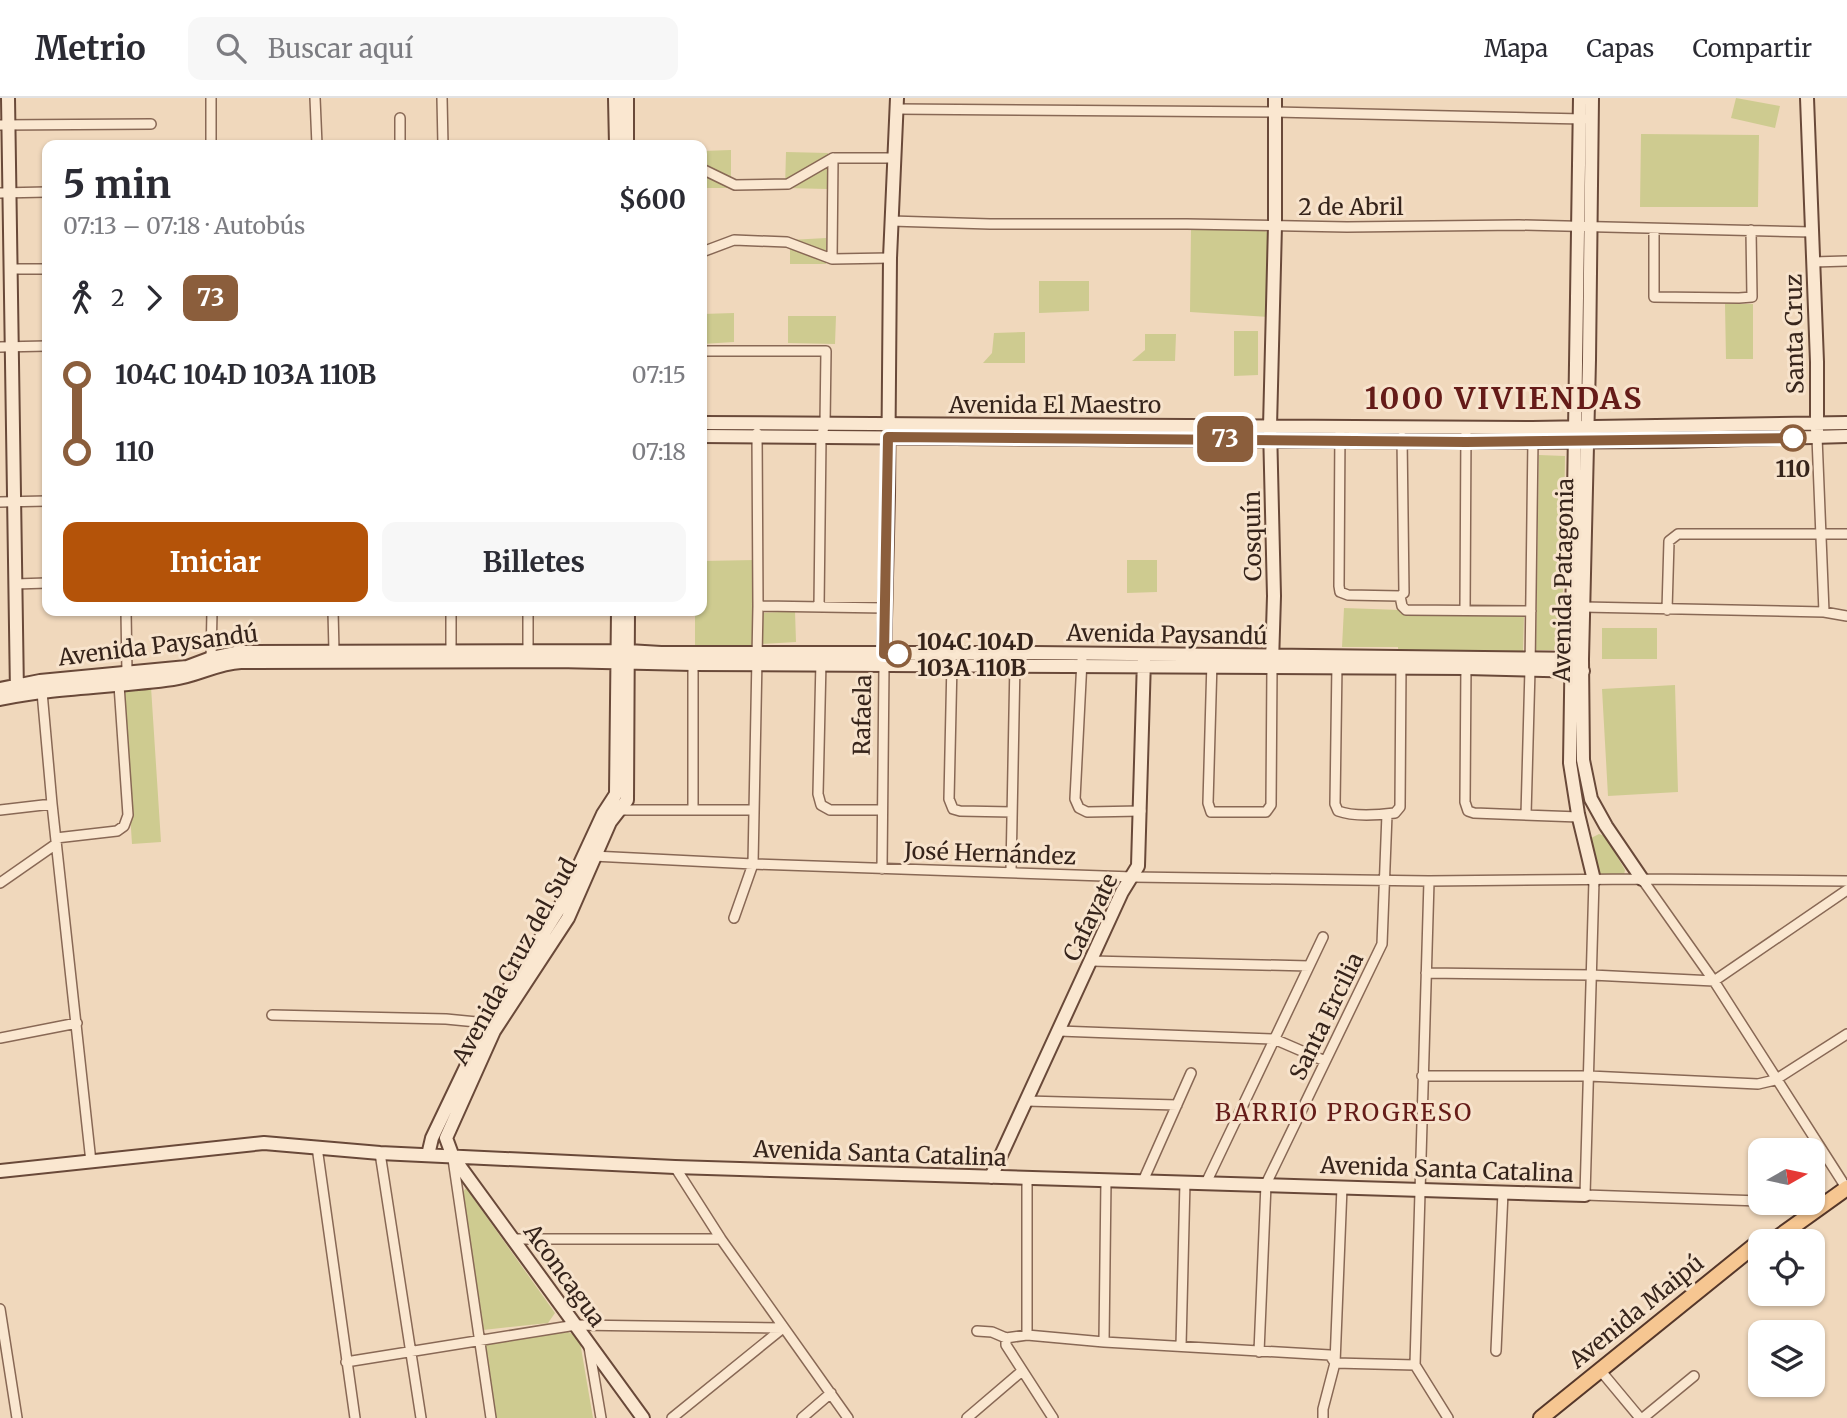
<!DOCTYPE html>
<html lang="es">
<head>
<meta charset="utf-8">
<style>
	:root { --surface:#fff; --page:#f7f7f7; --text:#2b2b33; --muted:#7c7c81; --line:#e1e1e2; --accent:#b45309 }
	body { margin:0; font-family:Merriweather,serif; background:var(--page); color:var(--text); height:100vh; display:flex; flex-direction:column; font-size:26px; white-space:nowrap }
	* { box-sizing:border-box; margin:0 }
	p { font-size:23px; color:var(--muted) }
	.icon { flex:none; width:38px; height:38px; fill:none; stroke:currentColor; stroke-width:2; stroke-linecap:round; stroke-linejoin:round }
	.map { position:relative; flex:1; overflow:hidden }
	.sheet { position:absolute; left:42px; top:42px; width:665px; height:476px; display:flex; flex-direction:column; background:var(--surface); border-radius:14px; box-shadow:0 2px 5px #0004 }
	.sheet>* { flex:none }
	.badge { padding:0 14px; border-radius:10px; font-size:24px; line-height:46px }
	.needle { width:46px; rotate:81deg }
	.tools { position:absolute; left:1748px; top:1040px; display:grid; gap:14px }
	.tools a { display:grid; place-items:center; width:77px; height:77px; border-radius:14px; background:var(--surface); box-shadow:0 2px 5px #0004; font-size:35px }
	.map>.badge { position:absolute; translate:-50% -50%; box-shadow:0 0 0 4px #fff }
	.legs { display:flex; align-items:center; gap:10px; height:77px; padding:0 21px; font-size:23px }
	.legs p { margin-inline-start:auto }
	.headline { display:flex; align-items:center; justify-content:space-between; height:119px; padding:0 21px }
	h1 { font-size:38px; font-weight:700; line-height:52px }
	.primary-button { display:flex; gap:14px; margin-top:auto; padding:14px 21px }
	.primary-button a { flex:1; height:80px; border-radius:14px; background:var(--accent); color:#fff; font-size:28px; font-weight:700; line-height:80px; text-align:center }
	.primary-button a+a { background:var(--page); color:var(--text) }
	ul { padding:0 21px; list-style:none }
	li { display:flex; align-items:center; gap:24px; height:77px; font-size:26px }
	li i { display:grid; place-items:center; width:10px; height:100%; margin:0 9px; background:currentColor }
	li i::after { content:''; width:18px; height:18px; margin:-9px; border:5px solid; border-radius:50%; background:var(--surface) }
	li p { margin-inline-start:auto }
	li:first-child i { background:linear-gradient(#0000 50%,currentColor 0) }
	li:last-child i { background:linear-gradient(currentColor 50%,#0000 0) }
	header { display:flex; align-items:center; gap:42px; box-sizing:border-box; height:98px; padding:0 35px; background:var(--surface); border-bottom:2px solid var(--line) }
	header strong { font-size:33px }
	nav { display:flex; gap:38px; margin-inline-start:auto; font-size:24px }
	.search { width:490px; height:63px; background:var(--page); display:flex; align-items:center; gap:18px; box-sizing:border-box; padding:0 24px; border-radius:14px; color:var(--muted); font-size:26px }
	.map>svg:first-child { display:block }
</style>
</head>
<body>
<header>
<strong>Metrio</strong>
<div class="search"><svg class="icon" aria-label="search" viewBox="0 0 24 24"><circle cx="10" cy="10" r="6"/><path d="M15 15l6 6"/></svg>Buscar aquí</div>
<nav><a>Mapa</a><a>Capas</a><a>Compartir</a></nav>
</header>
<div class="map">
<svg width="1847" height="1320" viewBox="0 0 1847 1320">
	<rect width="100%" height="100%" fill="#f0d8bc"/>
	<!-- green -->
	<path fill="#cecb90" d="M 1736,0 L 1780,8 L 1775,30 L 1731,20 Z
		M 1641,36 L 1759,37 L 1758,109 L 1640,109 Z
		M 731,52 L 731,90 L 702,90 L 702,53 Z
		M 786,54 L 828,55 L 827,91 L 785,90 Z
		M 1191,131 L 1261,131 L 1267,134 L 1269,139 L 1269,219 L 1190,214 Z
		M 826,140 L 826,166 L 790,166 L 790,142 Z
		M 1039,183 L 1089,183 L 1089,213 L 1039,215 Z
		M 1725,206 L 1753,206 L 1753,261 L 1726,261 Z
		M 734,215 L 734,244 L 702,246 L 702,216 Z
		M 788,218 L 836,218 L 835,246 L 788,245 Z
		M 1234,233 L 1258,233 L 1258,277 L 1234,278 Z
		M 1025,234 L 1025,265 L 983,265 L 992,255 L 994,235 Z
		M 1145,236 L 1176,236 L 1175,263 L 1132,263 L 1145,252 Z
		M 1539,357 L 1565,358 L 1562,552 L 1536,552 Z
		M 755,462 L 756,551 L 695,552 L 695,513 L 702,513 L 702,463 Z
		M 1127,462 L 1157,462 L 1157,494 L 1127,495 Z
		M 1344,510 L 1400,512 L 1401,516 L 1524,517 L 1523,554 L 1398,553 L 1398,549 L 1342,549 Z
		M 795,513 L 796,544 L 761,546 L 760,515 Z
		M 1602,530 L 1657,530 L 1657,561 L 1602,561 Z
		M 1675,587 L 1678,694 L 1608,698 L 1602,591 Z
		M 151,589 L 161,744 L 132,746 L 122,592 Z
		M 1599,736 L 1605,738 L 1625,772 L 1624,777 L 1602,777 L 1596,772 L 1589,741 Z
		M 466,1090 L 555,1215 L 548,1225 L 483,1232 L 461,1096 Z
		M 568,1234 L 575,1237 L 580,1244 L 593,1320 L 493,1320 L 484,1248 L 487,1246 Z"/>
	<g fill="none" stroke-linecap="round" stroke-linejoin="round">
		<!-- street casing -->
		<g stroke="#886855" stroke-width="12">
			<path id="street" d="M 211,0 L 211,47
				M 315,0 L 317,47
				M 442,0 L 443,47
				M 897,11 L 1275,14 L 1584,21
				M 0,27 L 151,26
				M 400,47 L 400,20
				M 702,71 L 735,87 L 788,86 L 833,60
				M 0,95 L 47,94
				M 891,123 L 990,126 L 1187,126 L 1347,129 L 1519,127 L 1812,134
				M 1654,131 L 1654,199 L 1739,200 L 1752,199 L 1751,132
				M 702,154 L 734,142 L 787,144 L 832,161
				M 890,160 L 832,161 L 833,60 L 895,60
				M 1813,164 L 1847,163
				M 10,171 L 47,171
				M 0,249 L 47,248
				M 702,253 L 826,253 L 825,326 L 821,339 L 819,509
				M 1340,328 L 1339,488 L 1340,494 L 1348,497 L 1400,498 L 1404,495 L 1402,339
				M 1817,339 L 1824,514
				M 0,404 L 47,403
				M 15,486 L 47,485
				M 1400,498 L 1402,508 L 1406,512 L 1531,513
				M 758,508 L 885,510
				M 1583,509 L 1824,514 L 1847,518
				M 1465,512 L 1466,330
				M 1667,512 L 1669,443 L 1678,436 L 1847,436
				M 333,513 L 334,553
				M 451,513 L 451,552
				M 528,556 L 528,513
				M 1082,562 L 1075,701 L 1079,710 L 1087,714 L 1141,713
				M 211,563 L 212,513
				M 821,563 L 818,696 L 821,707 L 830,712 L 882,712
				M 1212,563 L 1208,705 L 1211,714 L 1266,714 L 1271,707 L 1272,569
				M 952,564 L 949,701 L 953,711 L 960,713 L 1012,714
				M 1466,565 L 1465,704 L 1468,713 L 1474,715 L 1579,719
				M 1337,566 L 1335,706 L 1338,713 C 1354,719 1378,717 1395,715 L 1400,709 L 1401,565
				M 42,594 L 52,706 L 91,1064
				M 693,711 L 693,562
				M 0,712 L 52,706
				M 619,712 L 754,712
				M 1526,717 L 1530,571 L 1533,341
				M 56,740 L 117,733 L 124,728 L 128,717 L 119,587 L 127,575 L 126,513
				M 593,758 L 753,766 L 1133,779 L 1429,783 L 1642,781 L 1847,783
				M 882,771 L 884,567
				M 1011,773 L 1015,564
				M 1642,781 L 1714,883 L 1847,1091
				M 1594,782 L 1585,1097 L 1760,1103
				M 1429,783 L 1415,1267 L 1448,1320
				M 0,785 L 56,746
				M 734,820 L 753,766 L 758,508 L 757,335
				M 1091,863 L 1309,868
				M 1426,875 L 1592,877 L 1714,883 L 1847,792
				M 272,917 L 446,921 L 487,925
				M 1059,933 L 1274,941 L 1325,963
				M 0,940 L 77,925
				M 1422,978 L 1589,978 L 1758,986 L 1775,982 L 1847,936
				M 1026,1003 L 1177,1007
				M 317,1049 L 355,1320
				M 380,1055 L 421,1320
				M 453,1061 L 491,1320
				M 675,1069 L 721,1141 L 848,1320
				M 1143,1083 L 1191,975
				M 1206,1085 L 1323,839
				M 1783,1104 L 1804,1110 L 1809,1116
				M 513,1141 L 721,1141
				M 0,1211 L 17,1320
				M 977,1233 L 992,1234 L 1006,1240 L 1027,1237 L 1104,1244 L 1330,1257 L 1335,1265 L 1415,1267
				M 1027,1237 L 1027,1081
				M 1006,1240 L 1006,1247 L 1053,1320
				M 1104,1244 L 1106,1082
				M 1181,1248 L 1185,1084
				M 589,1249 L 601,1320
				M 1496,1253 L 1503,1094
				M 1259,1254 L 1266,1086 L 1382,846 L 1387,716
				M 346,1264 L 576,1227 L 783,1230
				M 1600,1272 L 1640,1320
				M 672,1320 L 783,1230
				M 802,1320 L 831,1295
				M 967,1320 L 1022,1273
				M 1323,1320 L 1323,1311 L 1335,1265 L 1342,1089
				M 1643,1320 L 1694,1278"/>
		</g>
		<!-- secondary casing -->
		<g stroke="#694939" stroke-width="16">
			<path id="secondary" d="M 8,0 L 17,595
				M 615,0 L 616,47
				M 627,0 L 627,47
				M 1580,0 L 1570,665 L 1578,716 L 1594,782
				M 1592,0 L 1589,262 L 1582,561 L 1583,662 L 1591,701 L 1606,728 L 1642,781
				M 1807,0 L 1817,264 L 1817,332
				M 702,325 L 1532,330 L 1847,325
				M 702,338 L 1466,344 L 1673,343 L 1847,338
				M 628,513 L 627,702 L 610,724 L 568,820 L 494,933 L 446,1040 L 453,1059 L 643,1320
				M 884,563 L 888,397 L 890,160 L 897,0
				M 1272,565 L 1274,498 L 1270,329 L 1275,127 L 1275,0
				M 0,591 L 40,583 L 187,569 L 211,560 L 239,554 L 628,553 L 661,555 L 1034,555 L 1582,561
				M 0,601 C 57,589 115,589 173,581 C 197,578 217,565 241,564 L 557,563 L 693,566 L 1466,570 L 1583,573
				M 428,1057 L 432,1040 L 487,925 L 559,811 L 603,716 L 616,696 L 618,513
				M 0,1073 L 264,1045 L 380,1055 L 675,1069 L 1585,1097
				M 991,1079 L 1122,794 L 1138,768 L 1144,561"/>
		</g>
		<!-- primary casing -->
		<g stroke="#55372a" stroke-width="18">
			<path id="primary" d="M 1773,1143 L 1847,1090
				M 1541,1320 L 1760,1143"/>
		</g>
		<!-- street -->
		<use href="#street" stroke="#fae7d0" stroke-width="9"/>
		<!-- secondary -->
		<use href="#secondary" stroke="#fae7d0" stroke-width="12"/>
		<!-- primary -->
		<use href="#primary" stroke="#f6c691" stroke-width="14"/>
	</g>
	<g fill="none" stroke-linecap="round" stroke-linejoin="round">
		<!-- line-1 casing -->
		<g stroke="#fff" stroke-width="16">
			<path id="line-1" d="M 898,556 L 884,556 L 888,339 L 1466,344 L 1793,340"/>
		</g>
		<!-- line-1 -->
		<use href="#line-1" stroke="#8b5e3c" stroke-width="10"/>
	</g>
	<!-- markers -->
	<g fill="#fff" stroke="#8b5e3c" stroke-width="3.5">
		<circle cx="1793" cy="340" r="12"/>
		<circle cx="898" cy="556" r="12"/>
	</g>
	<g text-anchor="middle" dominant-baseline="central" stroke-width="6" stroke-linejoin="round" paint-order="stroke">
		<!-- street labels -->
		<g font-size="23" fill="#36241b" stroke="#f7e3cc">
			<text x="1351" y="108">2 de Abril</text>
			<text transform="translate(1794 236) rotate(-91)">Santa Cruz</text>
			<text x="1055" y="306">Avenida El Maestro</text>
			<text transform="translate(1252 438) rotate(-91)">Cosquín</text>
			<text transform="translate(1563 482) rotate(-89)">Avenida Patagonia</text>
			<text transform="translate(1167 536) rotate(1)">Avenida Paysandú</text>
			<text transform="translate(158 547) rotate(-7)">Avenida Paysandú</text>
			<text transform="translate(862 617) rotate(-89)">Rafaela</text>
			<text transform="translate(990 755) rotate(2)">José Hernández</text>
			<text transform="translate(1090 819) rotate(-64)">Cafayate</text>
			<text transform="translate(514 863) rotate(-61)">Avenida Cruz del Sud</text>
			<text transform="translate(1326 918) rotate(-64)">Santa Ercilia</text>
			<text transform="translate(880 1055) rotate(2)">Avenida Santa Catalina</text>
			<text transform="translate(1447 1071) rotate(2)">Avenida Santa Catalina</text>
			<text transform="translate(565 1177) rotate(54)">Aconcagua</text>
			<text transform="translate(1636 1213) rotate(-39)">Avenida Maipú</text>
		</g>
		<!-- stop labels -->
		<g font-size="23" font-weight="bold" fill="#36241b" stroke="#f7e3cc">
			<text x="1793" y="370">110</text>
			<text x="917" y="543" text-anchor="start">104C 104D<tspan x="917" dy="26">103A 110B</tspan></text>
		</g>
		<!-- neighbourhood labels -->
		<g font-size="24" letter-spacing="2" fill="#651b18" stroke="#f7e3cc">
			<text x="1344" y="1014">BARRIO PROGRESO</text>
		</g>
		<!-- district labels -->
		<g font-size="30" font-weight="bold" letter-spacing="2" fill="#651b18" stroke="#f7e3cc">
			<text x="1504" y="300">1000 VIVIENDAS</text>
		</g>
	</g>
</svg>
<div class="tools">
<a><svg class="needle" viewBox="-14 -14 28 28"><path d="M0-13l5 13h-10z" fill="#e53935"/><path d="M0 13l5-13h-10z" fill="#7c7c81"/></svg></a>
<a><svg class="icon" aria-label="locate" viewBox="0 0 24 24"><circle cx="12" cy="12" r="6"/><path d="M12 2v4M12 18v4M2 12h4M18 12h4"/></svg></a>
<a><svg class="icon" aria-label="layers" viewBox="0 0 24 24"><path d="M12 4l9 5-9 5-9-5zM3 14l9 5 9-5"/></svg></a>
</div>
<b class="badge" style="left:1225px;top:341px;background:#8b5e3c;color:#fff">73</b>
<section class="sheet">
<div class="headline"><div><h1>5 min</h1><p>07:13 – 07:18 · Autobús</p></div><b>$600</b></div>
<div class="legs"><svg class="icon" aria-label="walk" viewBox="0 0 24 24"><circle cx="13" cy="4" r="2"/><path d="M13 8l-2 6 4 7M11 14l-3 7M7 12l3-4h3l4 4"/></svg>2<svg class="icon" aria-label="forward" viewBox="0 0 24 24"><path d="M9 5l7 7-7 7"/></svg><b class="badge" style="background:#8b5e3c;color:#fff">73</b></div>
<ul>
<li><i style="color:#8b5e3c"></i><b>104C 104D 103A 110B</b><p>07:15</p></li>
<li><i style="color:#8b5e3c"></i><b>110</b><p>07:18</p></li>
</ul>
<div class="primary-button"><a>Iniciar</a><a>Billetes</a></div>
</section>
</div>
</body>
</html>
